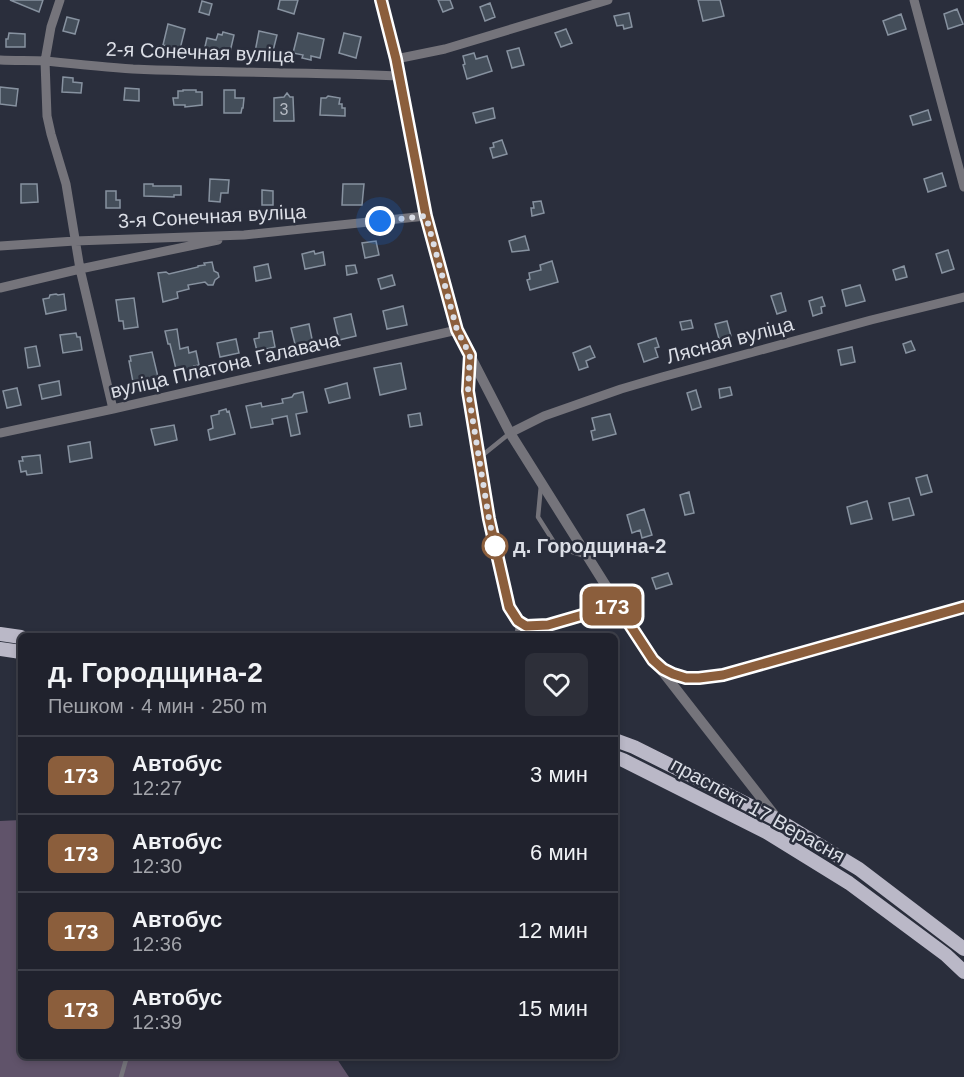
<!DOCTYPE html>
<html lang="ru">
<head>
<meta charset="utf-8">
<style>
	:root { --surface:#20222d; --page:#2d2f39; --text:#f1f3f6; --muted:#a2a4aa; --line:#3d3f49 }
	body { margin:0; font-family:Helvetica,sans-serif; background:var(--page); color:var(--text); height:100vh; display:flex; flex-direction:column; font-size:22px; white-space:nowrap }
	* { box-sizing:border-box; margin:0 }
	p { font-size:20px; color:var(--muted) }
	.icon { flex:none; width:33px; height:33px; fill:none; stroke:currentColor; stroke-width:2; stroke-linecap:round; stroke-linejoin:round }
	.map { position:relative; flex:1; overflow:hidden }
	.details { position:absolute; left:18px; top:633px; width:600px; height:426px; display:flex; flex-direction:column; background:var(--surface); border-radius:9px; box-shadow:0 3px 9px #0003,0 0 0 2px var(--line) }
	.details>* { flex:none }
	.badge { padding:0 12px; border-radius:9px; font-size:21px; line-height:39px }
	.you { position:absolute; width:30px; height:30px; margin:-15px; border:4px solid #fff; border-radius:50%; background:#1a73e8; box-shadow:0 0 0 9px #1a73e833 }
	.map>.badge { position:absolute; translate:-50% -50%; box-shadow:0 0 0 3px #fff }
	.round { display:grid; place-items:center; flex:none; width:63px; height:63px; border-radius:9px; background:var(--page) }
	.head { display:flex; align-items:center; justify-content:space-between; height:102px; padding:0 30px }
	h1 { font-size:28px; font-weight:700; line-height:45px }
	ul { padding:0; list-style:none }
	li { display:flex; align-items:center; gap:18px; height:78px; padding:0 30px; border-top:2px solid var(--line) }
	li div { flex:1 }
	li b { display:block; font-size:22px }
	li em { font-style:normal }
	li .badge { min-width:66px; font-weight:700; text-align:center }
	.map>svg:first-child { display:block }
</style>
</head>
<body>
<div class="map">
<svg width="964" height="1077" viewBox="0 0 964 1077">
	<rect width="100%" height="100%" fill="#2a2e3c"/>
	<!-- green -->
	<path fill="#60536a" d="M 21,820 L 21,1056 L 335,1056 L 349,1077 L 0,1077 L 0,821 Z"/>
	<!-- building -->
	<path fill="#444e5a" stroke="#8792a0" stroke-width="1.5" d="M 10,0 L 43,0 L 39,12 Z
		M 280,0 L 298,0 L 294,14 L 278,9 Z
		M 438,0 L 450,0 L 453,8 L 443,12 Z
		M 698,0 L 720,0 L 724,16 L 703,21 Z
		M 202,1 L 212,4 L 209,15 L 199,12 Z
		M 490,3 L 495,17 L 485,21 L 480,7 Z
		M 957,9 L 963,24 L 948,29 L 944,14 Z
		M 629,13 L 632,27 L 624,29 L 623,25 L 617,26 L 614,16 Z
		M 901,14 L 906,29 L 888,35 L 883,21 Z
		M 67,17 L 79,20 L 75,34 L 63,31 Z
		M 168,24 L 185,29 L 180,49 L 163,45 Z
		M 566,29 L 572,43 L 561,47 L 555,33 Z
		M 259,31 L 277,35 L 272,55 L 255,52 Z
		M 223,32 L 234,35 L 230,52 L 221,50 L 219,57 L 208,55 L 206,52 L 204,51 L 207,38 L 216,40 L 218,34 L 222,35 Z
		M 9,33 L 25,34 L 25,47 L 6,47 L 6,39 L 8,39 Z
		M 298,33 L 324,39 L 320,58 L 311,56 L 311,60 L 302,58 L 303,55 L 293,53 Z
		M 344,33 L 361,37 L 356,58 L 339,53 Z
		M 519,48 L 524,65 L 512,68 L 507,51 Z
		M 474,53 L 476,59 L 487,56 L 492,71 L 467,79 L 463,65 L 465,64 L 463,56 Z
		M 63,77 L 73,78 L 73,82 L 82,83 L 81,93 L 62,92 Z
		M 0,87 L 18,89 L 16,106 L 0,104 Z
		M 125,88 L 139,89 L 139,101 L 124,100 Z
		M 183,90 L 196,90 L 196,92 L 202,92 L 202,105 L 185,107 L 185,105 L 174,105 L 173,98 L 178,98 L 178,91 L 183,91 Z
		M 224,90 L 235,90 L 235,98 L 244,98 L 243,108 L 242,108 L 241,113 L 224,113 Z
		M 287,93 L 290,97 L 293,97 L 294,121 L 274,121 L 274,98 L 284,97 Z
		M 328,96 L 340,98 L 339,104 L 342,104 L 342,108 L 345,108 L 345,116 L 320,115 L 321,98 L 326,98 Z
		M 493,108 L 495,118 L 476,123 L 473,113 Z
		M 928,110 L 931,120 L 913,125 L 910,116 Z
		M 502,140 L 507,154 L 493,158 L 490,148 L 494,147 L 493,143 Z
		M 942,173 L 946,186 L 928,192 L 924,179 Z
		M 210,179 L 229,180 L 228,193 L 221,193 L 220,202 L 209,201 Z
		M 21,184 L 37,184 L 38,202 L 21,203 Z
		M 144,184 L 153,184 L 153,186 L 181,186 L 181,195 L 174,195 L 174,197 L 144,196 Z
		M 343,184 L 364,184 L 362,205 L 342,205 Z
		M 262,190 L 273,191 L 273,205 L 262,205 Z
		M 106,191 L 116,191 L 116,200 L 120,200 L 120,208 L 106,208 Z
		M 541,201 L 544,213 L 532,216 L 531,208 L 534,208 L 533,202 Z
		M 525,236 L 529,250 L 512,252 L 509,241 Z
		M 376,241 L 379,255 L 365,258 L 362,243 Z
		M 948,250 L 954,269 L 942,273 L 936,254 Z
		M 314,251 L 315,254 L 323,252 L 325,265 L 305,269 L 302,254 Z
		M 552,261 L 558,282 L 530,290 L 527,280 L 530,279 L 529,273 L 541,270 L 540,265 Z
		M 212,262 L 214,271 L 218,273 L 219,277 L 215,280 L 213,285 L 208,285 L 205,282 L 188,285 L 189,289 L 177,292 L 178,298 L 163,302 L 158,273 L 166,272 L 169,274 L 198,267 L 198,266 L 205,265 L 204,263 Z
		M 268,264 L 271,278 L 256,281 L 254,267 Z
		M 355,265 L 357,273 L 347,275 L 346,266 Z
		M 904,266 L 907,277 L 896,280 L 893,270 Z
		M 392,275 L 395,285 L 381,289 L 378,279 Z
		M 860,285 L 865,301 L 846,306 L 842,290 Z
		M 781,293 L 786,311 L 777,314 L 771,296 Z
		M 56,294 L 58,295 L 64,294 L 66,310 L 46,314 L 43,299 L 49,298 L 50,295 Z
		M 822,297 L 825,306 L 821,307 L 822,313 L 813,316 L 809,301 Z
		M 134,298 L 138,327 L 124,329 L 123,321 L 119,321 L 116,300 Z
		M 403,306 L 407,325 L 387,329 L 383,311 Z
		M 351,314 L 356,336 L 339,340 L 334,318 Z
		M 691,320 L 693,328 L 682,330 L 680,322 Z
		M 727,321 L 731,336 L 719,339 L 715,324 Z
		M 309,324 L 313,344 L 296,348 L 291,328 Z
		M 177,329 L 180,349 L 188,347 L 189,353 L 196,351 L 199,365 L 194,366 L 195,369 L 186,371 L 181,368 L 176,369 L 170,344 L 168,344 L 165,331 Z
		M 272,331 L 275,347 L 257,351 L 254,339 L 259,338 L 259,333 Z
		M 76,333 L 77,337 L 80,337 L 82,350 L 63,353 L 60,335 Z
		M 656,338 L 659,347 L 655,348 L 658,357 L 644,362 L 638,344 Z
		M 236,339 L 239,353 L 220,357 L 217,343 Z
		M 911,341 L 915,350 L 906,353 L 903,344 Z
		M 36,346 L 40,366 L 28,368 L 25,348 Z
		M 590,346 L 595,357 L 586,361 L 588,367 L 579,370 L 573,353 Z
		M 852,347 L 855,362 L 841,365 L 838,350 Z
		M 152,352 L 158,377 L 156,377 L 157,380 L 141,383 L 141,381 L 133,382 L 129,361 L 131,361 L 130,356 Z
		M 401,363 L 406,389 L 380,395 L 374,368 Z
		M 59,381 L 61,395 L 42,399 L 39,385 Z
		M 347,383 L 350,398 L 329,403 L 325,389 Z
		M 730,387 L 732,395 L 720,398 L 719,389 Z
		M 17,388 L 21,405 L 7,408 L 3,391 Z
		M 696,390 L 701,407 L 692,410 L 687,393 Z
		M 303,392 L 307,412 L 296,414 L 300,434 L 291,436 L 287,416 L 272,419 L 273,424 L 251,428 L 246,406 L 261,403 L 262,407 L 283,403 L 282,399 L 292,397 L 294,394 Z
		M 226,409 L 227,412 L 229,411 L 235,434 L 210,440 L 208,430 L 213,428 L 211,416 L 219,414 L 219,411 Z
		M 420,413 L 422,425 L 410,427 L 408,415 Z
		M 610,414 L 616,434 L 593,440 L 591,431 L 595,430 L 592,418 Z
		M 174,425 L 177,440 L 155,445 L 151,429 Z
		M 90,442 L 92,458 L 70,462 L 68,446 Z
		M 40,455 L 42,473 L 27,475 L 26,471 L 21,472 L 19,461 L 23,461 L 22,457 Z
		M 927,475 L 932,492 L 921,495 L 916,478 Z
		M 689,492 L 694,513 L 685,515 L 680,495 Z
		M 909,498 L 914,515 L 893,520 L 889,503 Z
		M 867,501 L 872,519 L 851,524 L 847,507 Z
		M 644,509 L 652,535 L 642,538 L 640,530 L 632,533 L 627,515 Z
		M 668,573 L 672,584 L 656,589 L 652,578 Z"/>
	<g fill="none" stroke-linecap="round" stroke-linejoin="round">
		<!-- service -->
		<path stroke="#75747b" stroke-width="4.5" d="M 470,361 L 468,391 L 489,519 L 509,607 L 518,621 L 526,626 L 548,625 L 616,605
			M 479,458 L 510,433
			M 541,485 L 538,517 L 557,547 L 585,556
			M 517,636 L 518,621
			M 121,1077 L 127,1056"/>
		<!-- minor -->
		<path stroke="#75747b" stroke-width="9" d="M 60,0 L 51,27 L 45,61 L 47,116 L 51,134 L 66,184 L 80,269 L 113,409
			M 914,0 L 964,187
			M 396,59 L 445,49 L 608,0
			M 0,60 C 15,61 31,60 46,61 C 75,64 104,67 133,69 C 221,73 310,72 398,76
			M 0,246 L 75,241 L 244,235 L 426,216
			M 0,288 L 80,269 L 218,240
			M 0,433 L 113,409 L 457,330
			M 510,433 L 544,416 L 621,389 L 662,377 L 871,320 L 964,297"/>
		<!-- tertiary -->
		<path stroke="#75747b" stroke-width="10" d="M 381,0 L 396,59 L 426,216 L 457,330 L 510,433 L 640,640 C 645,648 650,657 656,664 C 675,681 700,679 723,675 L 964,607
			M 662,671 L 776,817"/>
		<!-- primary -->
		<path stroke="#bab8c7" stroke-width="14" d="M 0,634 L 21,637
			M 0,649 L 21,652
			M 615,740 L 634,747 L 686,773 L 778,820 L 859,869 L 964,949
			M 615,757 L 623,760 L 768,833 L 849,883 L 946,955 L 964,972"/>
	</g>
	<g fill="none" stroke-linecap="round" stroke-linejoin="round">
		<!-- line casing -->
		<g stroke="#fff" stroke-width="14">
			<path id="line" d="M 381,0 L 396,59 L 426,216 L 457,330 L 470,355 L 468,391 L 489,519 L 509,607 L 518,621 L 526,626 L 548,625 L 617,605 L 653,660 L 663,669 L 673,674 L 686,678 L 699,678 L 723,675 L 964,607"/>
		</g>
		<!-- line -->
		<use href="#line" stroke="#8b5e3c" stroke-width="9"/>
		<!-- walk -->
		<path stroke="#dbdee6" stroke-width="6" stroke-dasharray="0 10.8" d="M 380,221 L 426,216 L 457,330 L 470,355 L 468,391 L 489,519 L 495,546"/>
	</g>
	<!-- markers -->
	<circle fill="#fff" stroke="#8b5e3c" stroke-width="3" cx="495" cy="546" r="12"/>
	<g text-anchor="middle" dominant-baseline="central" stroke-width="5" stroke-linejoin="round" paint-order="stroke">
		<!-- number labels -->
		<g font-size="16" fill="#b5bac3">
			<text x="284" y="109">3</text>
		</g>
		<!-- street labels -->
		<g font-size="20" fill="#dbdee6" stroke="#2a2e3c">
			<text transform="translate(200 52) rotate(2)">2-я Сонечная вуліца</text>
			<text transform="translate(212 216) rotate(-3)">3-я Сонечная вуліца</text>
			<text transform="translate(730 340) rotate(-15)">Лясная вуліца</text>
			<text transform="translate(225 365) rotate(-13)">вуліца Платона Галавача</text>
			<text transform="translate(758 810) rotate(29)">праспект 17 Верасня</text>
		</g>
		<!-- stop labels -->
		<g font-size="20" font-weight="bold" fill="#dbdee6" stroke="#2a2e3c" text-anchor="start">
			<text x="513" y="546">д. Городщина-2</text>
		</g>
	</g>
</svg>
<div class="you" style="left:380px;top:221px"></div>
<b class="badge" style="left:612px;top:606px;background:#8b5e3c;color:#fff">173</b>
<section class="details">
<div class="head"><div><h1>д. Городщина-2</h1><p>Пешком · 4 мин · 250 m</p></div><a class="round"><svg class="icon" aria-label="heart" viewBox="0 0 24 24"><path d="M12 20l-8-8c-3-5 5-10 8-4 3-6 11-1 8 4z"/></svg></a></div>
<ul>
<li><span class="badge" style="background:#8b5e3c;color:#fff">173</span><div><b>Автобус</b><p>12:27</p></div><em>3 мин</em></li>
<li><span class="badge" style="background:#8b5e3c;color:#fff">173</span><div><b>Автобус</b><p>12:30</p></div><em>6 мин</em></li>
<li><span class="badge" style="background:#8b5e3c;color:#fff">173</span><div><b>Автобус</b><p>12:36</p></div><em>12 мин</em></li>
<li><span class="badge" style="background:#8b5e3c;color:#fff">173</span><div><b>Автобус</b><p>12:39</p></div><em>15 мин</em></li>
</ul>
</section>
</div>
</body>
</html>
